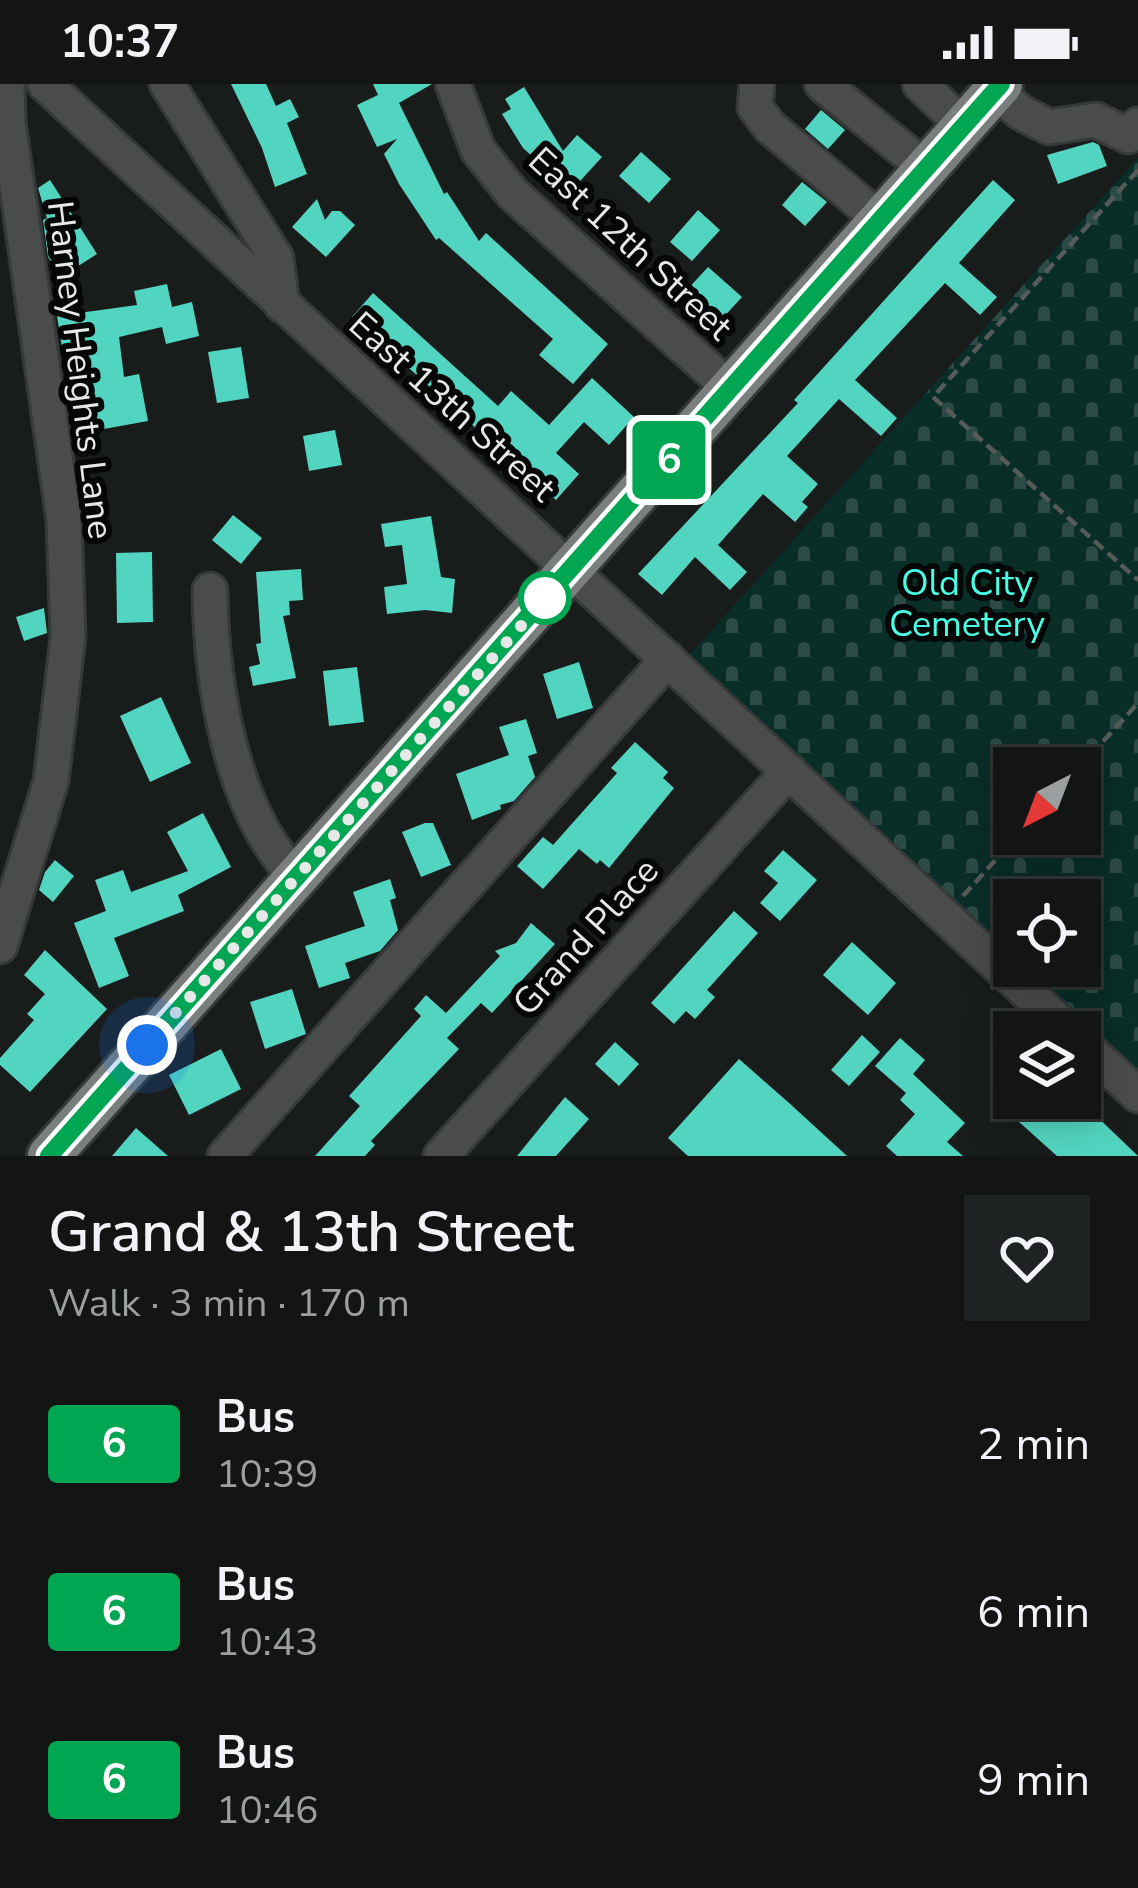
<!DOCTYPE html>
<html lang="en">
<head>
<meta charset="utf-8">
<style>
	:root { --surface:#121514; --page:#1f2222; --text:#f1f3f6; --muted:#9c9fa0; --line:#313434 }
	body { margin:0; font-family:"Nunito Sans",sans-serif; background:var(--page); color:var(--text); height:100vh; display:flex; flex-direction:column; font-size:45px; white-space:nowrap }
	* { box-sizing:border-box; margin:0 }
	p { font-size:39px; color:var(--muted) }
	.icon { flex:none; width:66px; height:66px; fill:none; stroke:currentColor; stroke-width:2; stroke-linecap:round; stroke-linejoin:round }
	.map { position:relative; height:1072px; overflow:hidden }
	.drawer { display:flex; flex-direction:column; background:var(--surface); flex:1 }
	.drawer>* { flex:none }
	.badge { padding:0 24px; border-radius:9px; font-size:42px; line-height:78px }
	.needle { width:78px; rotate:222deg }
	.buttons { position:absolute; left:993px; top:663px; display:grid; gap:24px }
	.buttons a { display:grid; place-items:center; width:108px; height:108px; border-radius:0px; background:var(--surface); box-shadow:0 6px 30px #0003,0 0 0 3px var(--line); font-size:60px }
	.you { position:absolute; width:60px; height:60px; margin:-30px; border:9px solid #fff; border-radius:50%; background:#1a73e8; box-shadow:0 0 0 18px #1a73e833 }
	.map>.badge { position:absolute; translate:-50% -50%; box-shadow:0 0 0 6px #fff }
	.round { display:grid; place-items:center; flex:none; width:126px; height:126px; border-radius:0px; background:var(--page) }
	.headline { display:flex; align-items:center; justify-content:space-between; height:204px; padding:0 48px }
	h1 { font-size:57px; font-weight:600; line-height:90px }
	ul { padding:0; list-style:none }
	li { display:flex; align-items:center; gap:36px; height:168px; padding:0 48px }
	li div { flex:1 }
	li b { display:block; font-size:45px }
	li em { font-style:normal }
	li .badge { min-width:132px; font-weight:700; text-align:center }
	.status { display:flex; justify-content:space-between; align-items:center; height:84px; padding:0 60px; background:var(--surface); direction:ltr }
	.status svg { height:33px; fill:currentColor }
	.map>svg:first-child { display:block }
</style>
</head>
<body>
<div class="status"><b>10:37</b><svg viewBox="0 0 49 12"><path d="M0 12V9h3v3zM5 12V6h3v6zM10 12V3h3v9zM15 12V0h3v12zM26 1h20v11H26zM47 4h2v5h-2z"/></svg></div>
<div class="map">
<svg width="1138" height="1072" viewBox="0 0 1138 1072">
	<defs>
		<pattern id="cemetery-stones" width="16" height="16" patternUnits="userSpaceOnUse" patternTransform="scale(3)"><rect width="16" height="16" fill="#092d27"/><path d="M2 7V4a2 2 0 0 1 4 0v3zM10 15v-3a2 2 0 0 1 4 0v3z" fill="#2d4b46"/></pattern>
	</defs>
	<rect width="100%" height="100%" fill="#181c1b"/>
	<!-- cemetery -->
	<path fill="url(#cemetery-stones)" fill-rule="evenodd" d="M 1138,74 L 1138,998 L 684,577 ZM 1014,684 L 1080,684 L 1080,750 L 1014,750 ZM 1014,816 L 1080,816 L 1080,882 L 1014,882 Z"/>
	<!-- building -->
	<path fill="#52d5c0" d="M 231,0 L 266,0 L 276,22 L 290,15 L 299,33 L 287,39 L 307,90 L 275,103 L 262,64 Z
		M 373,0 L 432,0 L 399,19 L 444,110 L 447,108 L 479,157 L 486,149 L 608,260 L 573,300 L 539,271 L 553,255 L 439,154 L 436,156 L 399,100 L 384,70 L 397,55 L 377,63 L 357,21 L 378,11 Z
		M 524,3 L 563,67 L 577,51 L 602,73 L 571,107 L 523,64 L 502,30 L 511,25 L 505,15 Z
		M 821,26 L 845,46 L 828,65 L 805,45 Z
		M 1093,58 L 1099,61 L 1107,82 L 1058,100 L 1047,71 Z
		M 641,68 L 671,95 L 649,119 L 619,92 Z
		M 50,96 L 97,170 L 61,193 L 48,173 L 43,136 L 47,134 L 38,104 Z
		M 993,96 L 1015,116 L 959,179 L 997,213 L 980,231 L 945,199 L 855,296 L 897,334 L 881,352 L 839,315 L 787,372 L 818,400 L 802,418 L 808,423 L 795,438 L 763,410 L 718,461 L 747,488 L 730,506 L 695,473 L 662,511 L 638,490 L 798,319 L 794,316 Z
		M 802,98 L 827,118 L 805,142 L 782,121 Z
		M 317,115 L 325,136 L 332,127 L 340,127 L 355,141 L 326,173 L 292,143 Z
		M 698,126 L 720,146 L 692,177 L 670,158 Z
		M 708,183 L 742,213 L 720,237 L 686,207 Z
		M 167,200 L 172,223 L 192,218 L 199,252 L 166,260 L 162,243 L 119,253 L 124,293 L 139,290 L 148,337 L 76,350 L 57,232 L 137,221 L 134,207 Z
		M 373,209 L 498,322 L 511,307 L 549,341 L 592,294 L 634,333 L 609,361 L 584,338 L 556,369 L 579,390 L 556,416 L 352,233 Z
		M 241,263 L 249,314 L 217,319 L 208,268 Z
		M 335,346 L 342,381 L 309,387 L 303,352 Z
		M 233,431 L 262,454 L 241,480 L 212,456 Z
		M 431,432 L 441,493 L 455,495 L 452,529 L 425,526 L 387,530 L 384,503 L 407,500 L 402,461 L 385,463 L 381,440 Z
		M 152,468 L 153,538 L 117,539 L 116,469 Z
		M 301,485 L 303,516 L 289,517 L 290,531 L 283,532 L 296,594 L 253,602 L 249,583 L 260,580 L 256,560 L 261,559 L 256,488 Z
		M 44,524 L 47,549 L 24,557 L 16,533 Z
		M 579,578 L 593,624 L 557,635 L 543,590 Z
		M 357,583 L 364,638 L 329,642 L 323,587 Z
		M 161,613 L 191,679 L 150,698 L 120,632 Z
		M 526,635 L 537,669 L 528,672 L 535,693 L 514,717 L 500,721 L 501,725 L 472,736 L 456,690 L 509,671 L 499,643 Z
		M 635,658 L 668,688 L 663,694 L 674,704 L 609,784 L 600,776 L 597,780 L 579,765 L 543,805 L 517,782 L 543,753 L 553,761 L 617,689 L 611,684 Z
		M 203,729 L 231,783 L 178,811 L 184,827 L 114,854 L 129,892 L 99,904 L 74,839 L 106,827 L 95,796 L 123,786 L 131,808 L 188,787 L 167,748 Z
		M 425,739 L 433,739 L 451,781 L 421,793 L 402,748 Z
		M 783,766 L 817,796 L 780,837 L 760,819 L 778,799 L 764,787 Z
		M 55,776 L 74,792 L 53,818 L 39,806 L 45,788 Z
		M 390,795 L 396,814 L 390,816 L 398,846 L 380,867 L 345,879 L 350,894 L 319,904 L 305,862 L 365,842 L 353,808 Z
		M 734,827 L 758,849 L 707,906 L 715,913 L 695,935 L 686,927 L 674,940 L 651,919 Z
		M 531,839 L 555,860 L 492,929 L 481,919 L 447,954 L 459,965 L 371,1057 L 375,1061 L 365,1072 L 315,1072 L 360,1022 L 349,1012 L 421,932 L 414,925 L 426,911 L 446,929 L 500,872 L 495,867 L 516,859 Z
		M 852,858 L 896,899 L 868,931 L 823,891 Z
		M 45,866 L 107,925 L 30,1008 L 0,981 L 0,974 L 34,936 L 27,930 L 45,910 L 24,891 Z
		M 292,905 L 306,950 L 265,965 L 250,918 Z
		M 862,951 L 880,968 L 849,1002 L 831,986 Z
		M 900,954 L 925,976 L 913,990 L 965,1039 L 947,1058 L 963,1072 L 897,1072 L 886,1062 L 915,1030 L 900,1016 L 906,1009 L 875,982 Z
		M 615,958 L 639,980 L 619,1002 L 595,980 Z
		M 221,965 L 241,1005 L 189,1031 L 169,991 Z
		M 739,975 L 788,1018 L 847,1072 L 688,1072 L 668,1054 Z
		M 565,1013 L 589,1035 L 556,1072 L 517,1072 Z
		M 1022,1014 L 1100,1014 L 1090,1026 L 1138,1072 L 1057,1072 L 1009,1029 Z
		M 136,1044 L 168,1072 L 112,1072 Z"/>
	<g fill="none" stroke-linecap="round" stroke-linejoin="round">
		<!-- minor casing -->
		<g stroke="#353938" stroke-width="39">
			<path id="minor" d="M 45,0 L 1070,948
				M 167,0 L 276,174 L 282,221
				M 453,0 L 478,66 L 513,110 L 732,306
				M 757,0 L 755,23 L 770,43 L 883,138
				M 822,0 L 927,85
				M 920,0 L 964,42
				M 996,6 L 1020,28 L 1049,43 L 1096,36 L 1128,52 L 1138,41
				M 210,506 C 211,596 230,726 296,792
				M 0,862 L 51,697 L 68,553 L 64,436 L 8,38 L 7,0
				M 1080,958 L 1138,1011
				M 225,1072 L 668,575
				M 441,1072 L 789,687"/>
		</g>
		<!-- major casing -->
		<g stroke="#353938" stroke-width="48">
			<path id="major" d="M 49,1072 L 1001,0"/>
		</g>
		<!-- path -->
		<path stroke="#565a59" stroke-width="4.5" stroke-dasharray="12 6" stroke-linecap="butt" d="M 1138,86 L 933,313 L 1138,496
			M 1079,684 L 1138,619
			M 963,812 L 1019,750"/>
		<!-- minor -->
		<use href="#minor" stroke="#4a4c4c" stroke-width="33"/>
		<!-- major -->
		<use href="#major" stroke="#7a7e7d" stroke-width="42"/>
	</g>
	<g fill="none" stroke-linecap="round" stroke-linejoin="round">
		<!-- line casing -->
		<g stroke="#fff" stroke-width="27">
			<path id="line" d="M 49,1072 L 1001,0"/>
		</g>
		<!-- line -->
		<use href="#line" stroke="#00a651" stroke-width="18"/>
		<!-- walk -->
		<path stroke="#e6e9e8" stroke-width="12" stroke-dasharray="0 21.6" d="M 147,961 L 554,505 L 545,514"/>
	</g>
	<!-- markers -->
	<circle fill="#fff" stroke="#00a651" stroke-width="6" cx="545" cy="514" r="24"/>
	<g text-anchor="middle" dominant-baseline="central" stroke-width="12" stroke-linejoin="round" paint-order="stroke">
		<!-- street labels -->
		<g font-size="36" fill="#e6e9e8" stroke="#050606">
			<text transform="translate(630 160) rotate(43)">East 12th Street</text>
			<text transform="translate(80 286) rotate(83)">Harney Heights Lane</text>
			<text transform="translate(452 323) rotate(42)">East 13th Street</text>
			<text transform="translate(586 853) rotate(-48)">Grand Place</text>
		</g>
		<!-- park labels -->
		<g font-size="36" fill="#47ffe4" stroke="#050606">
			<text x="967" y="499">Old City<tspan x="967" dy="41">Cemetery</tspan></text>
		</g>
	</g>
</svg>
<div class="buttons">
<a><svg class="needle" viewBox="-14 -14 28 28"><path d="M0-13l5 13h-10z" fill="#e53935"/><path d="M0 13l5-13h-10z" fill="#9c9fa0"/></svg></a>
<a><svg class="icon" aria-label="locate" viewBox="0 0 24 24"><circle cx="12" cy="12" r="6"/><path d="M12 2v4M12 18v4M2 12h4M18 12h4"/></svg></a>
<a><svg class="icon" aria-label="layers" viewBox="0 0 24 24"><path d="M12 4l9 5-9 5-9-5zM3 14l9 5 9-5"/></svg></a>
</div>
<div class="you" style="left:147px;top:961px"></div>
<b class="badge" style="left:669px;top:376px;background:#00a651;color:#fff">6</b>
</div>
<section class="drawer">
<div class="headline"><div><h1>Grand &amp; 13th Street</h1><p>Walk · 3 min · 170 m</p></div><a class="round"><svg class="icon" aria-label="heart" viewBox="0 0 24 24"><path d="M12 20l-8-8c-3-5 5-10 8-4 3-6 11-1 8 4z"/></svg></a></div>
<ul>
<li><span class="badge" style="background:#00a651;color:#fff">6</span><div><b>Bus</b><p>10:39</p></div><em>2 min</em></li>
<li><span class="badge" style="background:#00a651;color:#fff">6</span><div><b>Bus</b><p>10:43</p></div><em>6 min</em></li>
<li><span class="badge" style="background:#00a651;color:#fff">6</span><div><b>Bus</b><p>10:46</p></div><em>9 min</em></li>
</ul>
</section>
</body>
</html>
